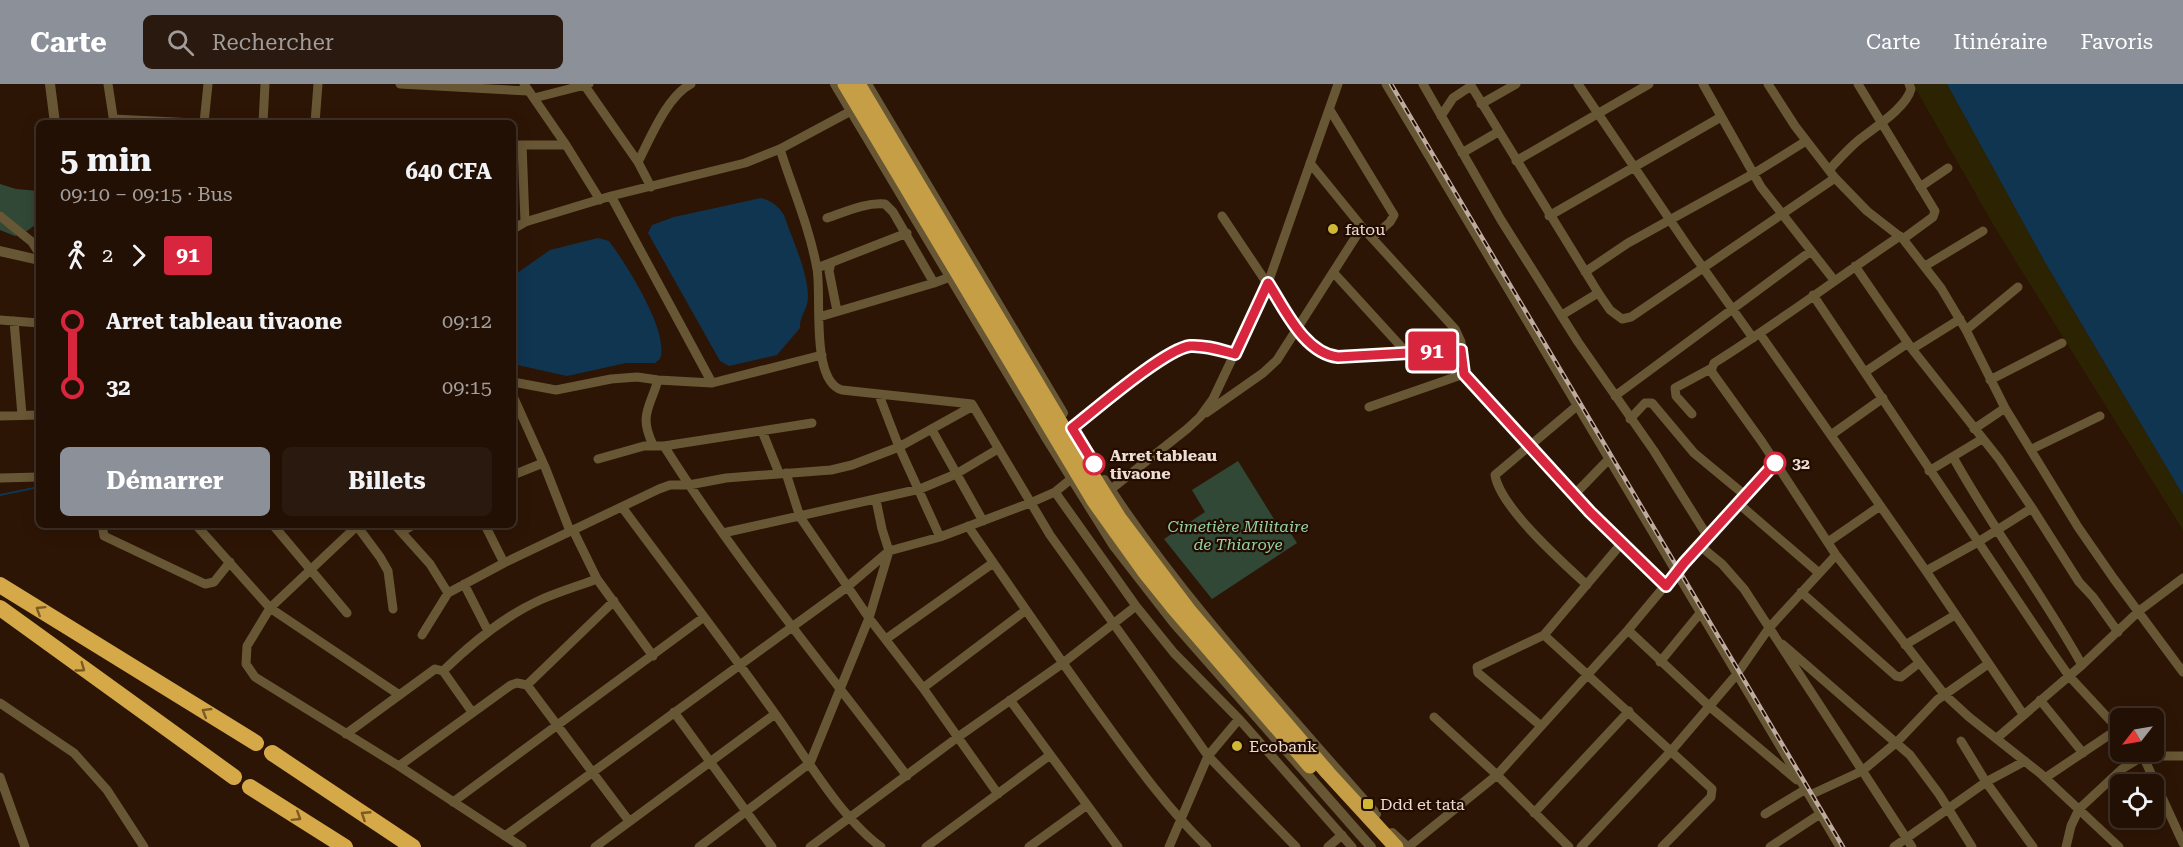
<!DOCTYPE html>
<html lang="fr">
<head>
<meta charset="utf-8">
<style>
	:root { --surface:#221004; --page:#2a190e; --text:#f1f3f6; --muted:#a29d9a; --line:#3f3026; --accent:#8c9099 }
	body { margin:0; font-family:"Roboto Serif",serif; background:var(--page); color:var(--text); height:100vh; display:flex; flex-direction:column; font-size:22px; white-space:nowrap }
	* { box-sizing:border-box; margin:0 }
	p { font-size:20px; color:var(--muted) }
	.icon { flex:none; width:33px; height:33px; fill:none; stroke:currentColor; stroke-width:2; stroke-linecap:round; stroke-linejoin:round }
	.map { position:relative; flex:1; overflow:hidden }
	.drawer { position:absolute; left:36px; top:36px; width:480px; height:408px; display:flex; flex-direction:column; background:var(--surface); border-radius:9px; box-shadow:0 3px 15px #0003,0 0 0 2px var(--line) }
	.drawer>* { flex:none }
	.badge { padding:0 12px; border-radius:4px; font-size:21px; line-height:39px }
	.needle { width:39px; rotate:239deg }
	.fabs { position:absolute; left:2110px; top:624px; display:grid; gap:12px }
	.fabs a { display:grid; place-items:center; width:54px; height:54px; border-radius:9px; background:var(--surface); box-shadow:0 3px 15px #0003,0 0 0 2px var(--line); font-size:30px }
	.map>.badge { position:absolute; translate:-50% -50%; box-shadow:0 0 0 3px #fff }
	.legs { display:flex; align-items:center; gap:9px; height:66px; padding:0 24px; font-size:20px }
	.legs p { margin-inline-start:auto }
	.head { display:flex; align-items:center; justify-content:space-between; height:102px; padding:0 24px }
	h1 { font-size:33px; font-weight:700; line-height:45px }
	.primary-button { display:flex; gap:12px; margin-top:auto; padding:12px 24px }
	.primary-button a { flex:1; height:69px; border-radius:9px; background:var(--accent); color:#fff; font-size:24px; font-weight:700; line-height:69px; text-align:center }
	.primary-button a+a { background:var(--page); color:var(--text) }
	ul { padding:0 24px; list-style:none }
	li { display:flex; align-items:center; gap:21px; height:66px; font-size:22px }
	li i { display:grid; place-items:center; width:9px; height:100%; margin:0 8px; background:currentColor }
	li i::after { content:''; width:15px; height:15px; margin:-8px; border:4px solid; border-radius:50%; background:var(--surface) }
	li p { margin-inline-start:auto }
	li:first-child i { background:linear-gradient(#0000 50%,currentColor 0) }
	li:last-child i { background:linear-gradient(currentColor 50%,#0000 0) }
	header { display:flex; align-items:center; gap:36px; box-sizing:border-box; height:84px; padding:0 30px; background:var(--accent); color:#fff }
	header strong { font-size:28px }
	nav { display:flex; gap:33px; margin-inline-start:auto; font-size:21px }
	.search { width:420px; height:54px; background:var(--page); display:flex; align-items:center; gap:15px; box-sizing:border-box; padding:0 21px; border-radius:9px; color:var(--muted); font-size:22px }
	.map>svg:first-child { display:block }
</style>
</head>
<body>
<header>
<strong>Carte</strong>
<div class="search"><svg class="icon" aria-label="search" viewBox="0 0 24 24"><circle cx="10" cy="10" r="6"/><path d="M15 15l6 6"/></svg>Rechercher</div>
<nav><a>Carte</a><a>Itinéraire</a><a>Favoris</a></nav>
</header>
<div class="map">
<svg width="2183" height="763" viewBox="0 0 2183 763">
	<rect width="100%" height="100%" fill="#2d1505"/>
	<!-- green -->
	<path fill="#314837" d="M 0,100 L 16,105 L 39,107 L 39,138 L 27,147 L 15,152 L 0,146 Z
		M 1238,377 L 1282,448 L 1288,445 L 1297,459 L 1212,515 L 1164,455 L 1205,428 L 1192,406 Z"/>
	<!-- sand -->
	<path fill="#2b2302" d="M 1913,0 L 1947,0 L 2046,180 L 2183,411 L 2183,446 L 1997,147 Z"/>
	<!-- water -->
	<path fill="#103551" d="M 1947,0 L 2183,0 L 2183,411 L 2046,180 Z
		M 761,114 C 772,117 778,122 784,131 C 792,155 808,188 808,213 C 808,225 799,233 800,244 L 777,271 L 729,282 L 720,277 L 648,149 L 652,141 L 674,133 Z
		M 598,154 L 609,157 C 626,180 670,248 660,275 L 655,279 L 626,279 L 567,292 L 513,280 L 513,192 L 550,166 Z"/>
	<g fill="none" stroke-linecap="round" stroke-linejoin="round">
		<!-- stream -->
		<path stroke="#103551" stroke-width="2" d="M 0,411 L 39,403"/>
		<!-- minor -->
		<path stroke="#685734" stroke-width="9" d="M 108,0 L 114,39
			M 400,0 L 528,7
			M 524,0 L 566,61 L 600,116
			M 1386,0 L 1840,763
			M 1423,0 L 1501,136 L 1578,258 L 1654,367 L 1708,453
			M 1470,0 L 1599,210 L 1610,226 L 1622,235 L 1631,233 L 1835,94
			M 1578,0 L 1689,164 L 1753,254
			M 1703,0 L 1761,103 L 1834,196
			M 1768,0 L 1795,42 L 1835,94 L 1867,127 L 1903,155 L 1941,204 L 1966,246 L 2005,324 L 2078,443 L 2114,495 L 2183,588
			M 1858,0 L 1935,127 L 1933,133 L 1903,155
			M 585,2 L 638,78 L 651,103
			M 534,14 L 589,0
			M 1481,20 L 1516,0
			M 1330,26 L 1394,131 L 1390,138 L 1372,154
			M 1441,32 L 1453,14 L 1471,2
			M 113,35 L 195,39
			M 204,39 L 208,0
			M 263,39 L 265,0
			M 315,39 L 318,0
			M 513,61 L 566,61
			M 522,61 L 525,138
			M 780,65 C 792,103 810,145 817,185 C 822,211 810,297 842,306 L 972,320 L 1050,451 L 1189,645 L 1208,672 L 1296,763
			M 1462,69 L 1498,48
			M 1516,77 L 1649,0
			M 638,78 C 650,55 667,12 691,0
			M 1310,79 L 1362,143 L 1455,245 L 1461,258 L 1464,290 L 1529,363 L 1621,460 L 1544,551 L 1477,583 L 1478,589 L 1541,642
			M 1829,86 C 1839,75 1849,64 1860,55 C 1875,43 1906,24 1911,5 L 1909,0
			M 1920,103 L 1948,84
			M 611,112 L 712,299
			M 0,132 L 32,158 L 39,169
			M 1222,132 L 1297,244 L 1321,269 L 1338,273 L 1461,266
			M 1549,132 L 1721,33
			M 827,134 C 845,128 866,118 885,120 L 893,128 L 934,199
			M 513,145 L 525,138 L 611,112 L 745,79 L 780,65 L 851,27
			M 1900,152 C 1837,194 1778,239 1714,279 L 1711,287 L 1762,358 L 1836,471 L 1944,610 L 1969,633 L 2041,690 L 2119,763
			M 831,179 L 829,187 L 837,227
			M 1855,182 L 1912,265 L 1999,375 L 2032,424 L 2079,498 L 2093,513 L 2118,548
			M 1925,182 L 1983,147
			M 817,184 L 907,149
			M 1333,188 L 1406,268
			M 1585,188 L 1628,159 L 1753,90 L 1806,57
			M 1813,211 L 2050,565 L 2069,592 L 2121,648
			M 1562,231 L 1598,209
			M 819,233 L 934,199 L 950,193
			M 0,236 L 39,239
			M 14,237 L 22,331
			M 1966,246 L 2018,203
			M 1760,250 L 1926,487 L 2023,630
			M 1912,265 L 1960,235
			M 1865,288 L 1908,259
			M 1990,296 L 2062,259
			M 513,298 L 556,306 L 611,295 L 637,293 L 658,296 L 712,299 L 822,271
			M 879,311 L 899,363 L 940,453
			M 513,312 L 545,383 L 570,447
			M 1615,312 L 1811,167
			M 1578,321 L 1495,391 C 1500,423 1562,478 1587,501
			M 1369,323 L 1464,290
			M 1206,329 L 1263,289 L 1277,276 L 1362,143
			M 1692,330 L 1676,312 L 1675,304 L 1712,284
			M 0,332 L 39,331
			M 1630,335 L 1645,319 L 1652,319 L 1694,369 L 1746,412
			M 1072,344 C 1095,326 1165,265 1189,262 C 1205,261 1220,266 1235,270
			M 1974,345 L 2005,324
			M 932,346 L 983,437
			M 762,347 L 779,389
			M 1831,351 L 1883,314
			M 653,361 C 639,331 649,326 658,296
			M 664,362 C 737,478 825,583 907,692
			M 2032,365 L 2100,332
			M 1953,373 C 1992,444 2042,509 2082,581
			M 598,375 L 644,362 L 664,362 L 812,339
			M 1929,387 L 1982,355
			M 786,389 L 800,433 L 869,534 L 923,604 L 998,710
			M 513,391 L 543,379
			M 0,394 L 39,393
			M 1055,408 L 1136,522 L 1174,569 L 1239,635 L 1352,763
			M 1105,410 L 1187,345 L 1200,333 L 1213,315 L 1268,199 L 1338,0
			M 1574,411 L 1609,375
			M 1739,420 L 1819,489
			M 622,423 C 673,492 726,561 776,631 C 806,673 840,733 881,763
			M 102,441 L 104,452 L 205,500 L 214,498 L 230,478
			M 196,441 L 270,524 L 398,610
			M 273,441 L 347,529
			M 354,441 L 357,442 L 380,473 L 388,487 L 393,525
			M 358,441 L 270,524 L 247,562 L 246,580 L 255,593 L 399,682 L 522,763
			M 395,441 L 430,480 L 448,509 L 422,551
			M 485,441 L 504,479
			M 968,442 C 1011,504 1053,566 1097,627 C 1132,675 1164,721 1207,763
			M 573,446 L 597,495 L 653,572
			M 401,448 L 413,441
			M 723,449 L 920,405 L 956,390 L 998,365
			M 1828,458 L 1880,422
			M 1621,460 L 1666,502
			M 1700,462 L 1722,480 L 1744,505 L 1912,763
			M 1926,487 L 1978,458 L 2032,424
			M 464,500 L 488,547
			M 1801,508 L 1896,592 L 1901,593 L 1919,579
			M 448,509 L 504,479 L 659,405 L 670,401 L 689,401 L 726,394 L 831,386 L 852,381 L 899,363 L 973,322
			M 1628,546 L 1709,622 L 1797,696
			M 1544,551 L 1712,705 L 1711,713 L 1662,763
			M 886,555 L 993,479
			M 1782,560 L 1910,671 L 1939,710 L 1972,763
			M 1905,561 L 1955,531
			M 1660,578 L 1701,528
			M 443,587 C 472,559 503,533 540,516 C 558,508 578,502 597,495
			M 527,601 L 614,517
			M 923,604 L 1026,526
			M 1010,616 L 1118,763
			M 2040,616 L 2083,669
			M 0,619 L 74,669 L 107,706 L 144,763
			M 674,628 L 772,763
			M 1434,633 L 1497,691 L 1569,763
			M 346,650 L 435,585 L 443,587 L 472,628
			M 1997,654 L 2082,581 L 2139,527 L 2183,494
			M 1961,657 L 1986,698 L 2033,763
			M 2139,668 L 2143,672 L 2183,759
			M 399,682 L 511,601 L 517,599 L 527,601 L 629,737
			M 0,693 L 25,763
			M 2045,694 L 2118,645
			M 1810,711 L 1862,687 L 1897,658 L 1937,616 L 1988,580
			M 453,718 L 704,533
			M 1534,729 L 1629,627
			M 1765,730 L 1806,705
			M 505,752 L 847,503 L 889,467 L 940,453 L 1030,419 L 1055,408 L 1071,395
			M 595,763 L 775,630
			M 699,763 L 810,679 L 869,534 L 889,467 L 882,445 L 876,416
			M 810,763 L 958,653 L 1063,579 L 1136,522
			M 926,763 L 1050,671
			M 1029,763 L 1087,721
			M 1169,763 L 1208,672 L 1239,635
			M 1328,763 L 1342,751
			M 1408,763 L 1497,691 L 1628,546 L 1684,479 L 1775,379
			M 1581,763 L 1672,666 L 1737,590 L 1769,544 L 1836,471
			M 1770,763 L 1820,730
			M 1894,763 L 1986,698 L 2025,677
			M 2066,763 L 2071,742 L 2079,725 L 2122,685 L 2143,672 L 2183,672"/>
		<!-- tertiary -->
		<path stroke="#685734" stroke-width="10" d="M 50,0 L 55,39
			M 835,0 L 1047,355 L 1114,462 L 1174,539 L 1371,763
			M 867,0 L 1063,329
			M 0,167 L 39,176
			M 1104,396 C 1181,515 1283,623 1376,730
			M 1392,749 L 1407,763"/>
		<!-- trunk -->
		<path stroke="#c69e46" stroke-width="15" d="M 845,0 L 1094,417 L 1144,487 L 1173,523 L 1310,682
			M 858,0 L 1076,365 L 1119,434 L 1190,528 L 1328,689 L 1396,763"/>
		<!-- motorway -->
		<path stroke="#d5a948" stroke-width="16" d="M 0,501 L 256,659
			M 0,524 L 234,693
			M 272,669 L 413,763
			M 250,703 L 345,763"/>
		<!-- rail casing -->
		<g stroke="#beaba0" stroke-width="4.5">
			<path id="rail" d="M 1391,0 L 1843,763"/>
		</g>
		<!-- rail -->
		<use href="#rail" stroke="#220c00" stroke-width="2" stroke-dasharray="7" stroke-linecap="butt"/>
	</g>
	<!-- one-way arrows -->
	<defs><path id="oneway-chevron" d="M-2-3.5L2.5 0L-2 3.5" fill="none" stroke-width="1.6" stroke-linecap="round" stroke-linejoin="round" transform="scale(1.5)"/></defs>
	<g stroke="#7c5a24">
		<use href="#oneway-chevron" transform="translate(40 526) rotate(-148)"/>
		<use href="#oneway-chevron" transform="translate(81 584) rotate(36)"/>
		<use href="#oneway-chevron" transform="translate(206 628) rotate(-149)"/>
		<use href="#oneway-chevron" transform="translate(365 731) rotate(-147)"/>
		<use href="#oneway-chevron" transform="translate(297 733) rotate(32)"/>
	</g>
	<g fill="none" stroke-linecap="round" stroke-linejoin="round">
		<!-- line-1 casing -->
		<g stroke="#fff" stroke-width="14">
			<path id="line-1" d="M 1094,380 L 1072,344 C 1095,326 1165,265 1190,262 C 1205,261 1220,266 1235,270 L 1268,199 C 1285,225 1304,269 1338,273 L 1461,266 L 1464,290 L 1590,428 L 1666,502 L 1684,479 L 1775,379"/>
		</g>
		<!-- line-1 -->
		<use href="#line-1" stroke="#d7263d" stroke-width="9"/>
	</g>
	<!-- markers -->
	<g fill="#d1b736" stroke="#220c00" stroke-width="2">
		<circle cx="1333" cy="145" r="6"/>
		<circle cx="1237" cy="662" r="6"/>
		<rect x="1362" y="714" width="12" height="12" rx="3"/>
	</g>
	<g fill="#fff" stroke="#d7263d" stroke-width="3">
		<circle cx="1775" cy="379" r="10"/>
		<circle cx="1094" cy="380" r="10"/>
	</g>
	<g text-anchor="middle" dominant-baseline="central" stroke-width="4.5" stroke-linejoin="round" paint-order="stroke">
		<!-- poi labels -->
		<g font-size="16" fill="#eeddd3" stroke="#220c00" text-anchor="start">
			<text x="1345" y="145">fatou</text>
			<text x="1249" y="662">Ecobank</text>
			<text x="1380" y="720">Ddd et tata</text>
		</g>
		<!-- stop labels -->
		<g font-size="16" font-weight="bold" fill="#eeddd3" stroke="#220c00" text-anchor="start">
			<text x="1110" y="371">Arret tableau<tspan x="1110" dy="18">tivaone</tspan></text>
			<text x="1792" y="379">32</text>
		</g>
		<!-- park labels -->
		<g font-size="16" font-style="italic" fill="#90d3a4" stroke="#220c00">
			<text x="1238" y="442">Cimetière Militaire<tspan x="1238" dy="18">de Thiaroye</tspan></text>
		</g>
	</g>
</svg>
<div class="fabs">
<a><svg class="needle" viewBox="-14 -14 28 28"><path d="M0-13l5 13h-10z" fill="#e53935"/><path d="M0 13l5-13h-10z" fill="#a29d9a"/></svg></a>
<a><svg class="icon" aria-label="locate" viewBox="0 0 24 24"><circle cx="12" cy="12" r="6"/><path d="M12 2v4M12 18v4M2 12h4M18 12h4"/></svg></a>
</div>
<b class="badge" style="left:1432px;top:267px;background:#d7263d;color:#fff">91</b>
<section class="drawer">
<div class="head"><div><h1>5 min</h1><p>09:10 – 09:15 · Bus</p></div><b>640 CFA</b></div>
<div class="legs"><svg class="icon" aria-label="walk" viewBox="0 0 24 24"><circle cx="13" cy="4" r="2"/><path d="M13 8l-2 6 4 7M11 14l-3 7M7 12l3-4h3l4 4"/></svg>2<svg class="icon" aria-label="forward" viewBox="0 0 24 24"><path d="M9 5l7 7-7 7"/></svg><b class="badge" style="background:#d7263d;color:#fff">91</b></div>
<ul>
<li><i style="color:#d7263d"></i><b>Arret tableau tivaone</b><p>09:12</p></li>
<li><i style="color:#d7263d"></i><b>32</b><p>09:15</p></li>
</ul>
<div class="primary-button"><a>Démarrer</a><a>Billets</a></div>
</section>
</div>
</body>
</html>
